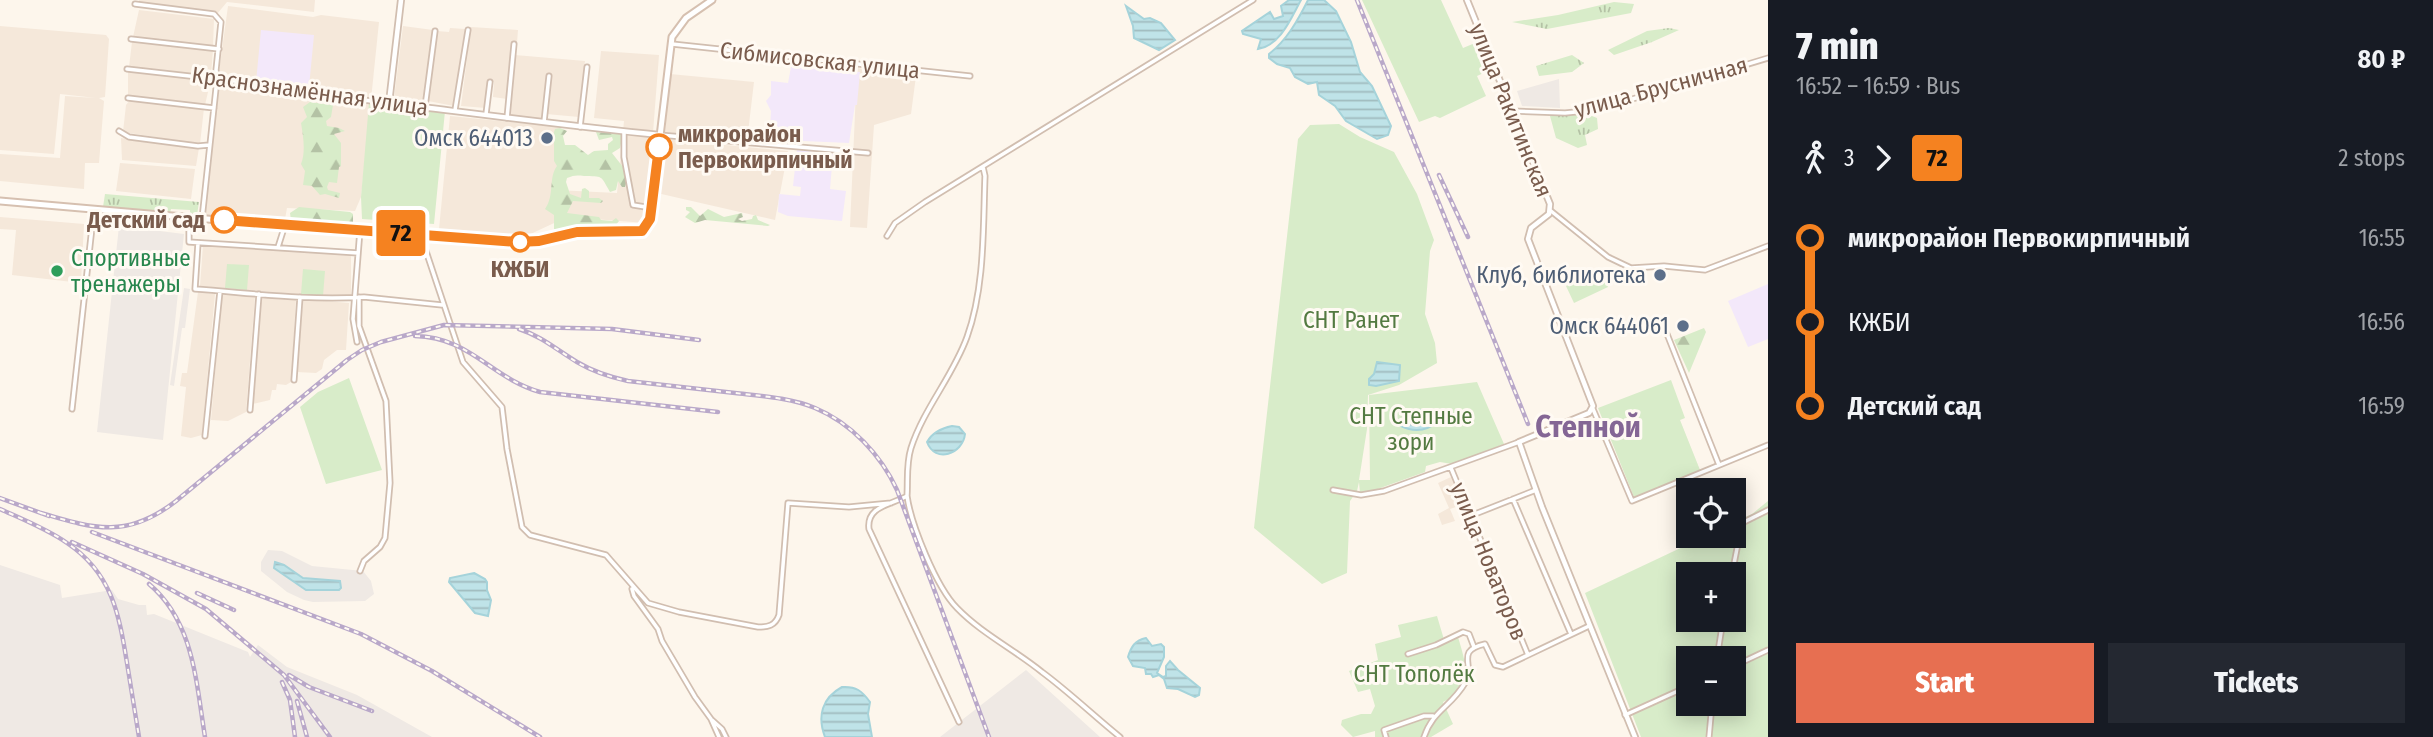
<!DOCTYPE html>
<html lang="en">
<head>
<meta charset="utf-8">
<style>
	:root { --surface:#171b24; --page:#242831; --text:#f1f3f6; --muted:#9ea1a6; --accent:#e76f51 }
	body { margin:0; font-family:"Fira Sans Condensed",sans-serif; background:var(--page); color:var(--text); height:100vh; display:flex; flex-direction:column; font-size:26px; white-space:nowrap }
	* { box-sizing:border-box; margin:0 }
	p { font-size:23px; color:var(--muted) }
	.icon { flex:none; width:38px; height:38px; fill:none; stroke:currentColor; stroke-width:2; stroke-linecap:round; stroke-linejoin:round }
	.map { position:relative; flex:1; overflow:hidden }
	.details { display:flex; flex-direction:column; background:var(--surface); width:665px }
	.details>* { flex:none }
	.badge { padding:0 14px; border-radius:5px; font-size:24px; line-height:46px }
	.controls { position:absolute; left:1676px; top:478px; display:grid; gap:14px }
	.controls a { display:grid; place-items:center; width:70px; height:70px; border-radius:0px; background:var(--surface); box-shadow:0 4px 18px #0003; font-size:35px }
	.map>.badge { position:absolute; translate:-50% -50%; box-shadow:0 0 0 4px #fff }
	.legs { display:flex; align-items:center; gap:10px; height:77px; padding:0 28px; font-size:23px }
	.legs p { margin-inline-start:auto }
	.headline { display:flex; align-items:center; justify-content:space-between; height:119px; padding:0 28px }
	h1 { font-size:38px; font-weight:800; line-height:52px }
	.cta { display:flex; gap:14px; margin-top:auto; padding:14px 28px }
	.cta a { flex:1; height:80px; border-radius:0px; background:var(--accent); color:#fff; font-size:28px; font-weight:800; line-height:80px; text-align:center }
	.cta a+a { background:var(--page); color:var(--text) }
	ul { padding:0 28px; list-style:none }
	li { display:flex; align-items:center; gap:24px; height:84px; font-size:26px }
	li i { display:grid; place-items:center; width:10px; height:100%; margin:0 9px; background:currentColor }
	li i::after { content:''; width:18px; height:18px; margin:-9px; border:5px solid; border-radius:50%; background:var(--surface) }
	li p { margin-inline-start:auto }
	li:first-child i { background:linear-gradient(#0000 50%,currentColor 0) }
	li:last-child i { background:linear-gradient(currentColor 50%,#0000 0) }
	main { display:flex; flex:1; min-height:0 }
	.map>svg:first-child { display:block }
</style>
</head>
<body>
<main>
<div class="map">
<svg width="1768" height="737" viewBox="0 0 1768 737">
	<defs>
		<pattern id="grass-tufts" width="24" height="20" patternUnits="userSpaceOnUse" patternTransform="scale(1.75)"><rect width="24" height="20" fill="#d8ecc9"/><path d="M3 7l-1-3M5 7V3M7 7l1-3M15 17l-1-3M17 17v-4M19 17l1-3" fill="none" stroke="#b4c2a5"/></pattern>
		<pattern id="forest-firs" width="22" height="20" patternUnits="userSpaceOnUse" patternTransform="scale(1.75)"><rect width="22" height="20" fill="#d8ecc9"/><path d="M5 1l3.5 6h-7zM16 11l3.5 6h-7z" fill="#b4c2a5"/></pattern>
		<pattern id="water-rules" width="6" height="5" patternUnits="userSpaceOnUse" patternTransform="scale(1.75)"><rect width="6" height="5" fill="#bfe3e8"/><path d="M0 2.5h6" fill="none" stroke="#a0bbbe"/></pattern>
	</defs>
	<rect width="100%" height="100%" fill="#fdf6ec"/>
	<!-- residential -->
	<path fill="#f5e8da" d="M 139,0 L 315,0 L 314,12 L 227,2 L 217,14 L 139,2 Z
		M 228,6 L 313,17 L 321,15 L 379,22 L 361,197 L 355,211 L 287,208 L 285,219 L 282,222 L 208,217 L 205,213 L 217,86 Z
		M 139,10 L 214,19 L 213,46 L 133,37 Z
		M 0,26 L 106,35 L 109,39 L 105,97 L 99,98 L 104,101 L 99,163 L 85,163 L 84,189 L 0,181 L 0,154 L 60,158 L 65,96 L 96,98 L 60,94 L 54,154 L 0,150 Z
		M 403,26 L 433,30 L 424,102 L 394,98 Z
		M 471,27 L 518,30 L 517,43 L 513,43 L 507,99 L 493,97 L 494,82 L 489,81 L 486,108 L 461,106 Z
		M 450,28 L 465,29 L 454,106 L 428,101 L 437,31 L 449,32 Z
		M 132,42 L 213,49 L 211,76 L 129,67 Z
		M 601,51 L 659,55 L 646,223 L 567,217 L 522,238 L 439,229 L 450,116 L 560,127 L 556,190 L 617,193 L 624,121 L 594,118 Z
		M 515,55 L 585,61 L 579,117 L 546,114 L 551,74 L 548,73 L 542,119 L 509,115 Z
		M 857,68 L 916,76 L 911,114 L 874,125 L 867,228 L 850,227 Z
		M 131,70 L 211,79 L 205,105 L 128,96 L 128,72 Z
		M 670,74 L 754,82 L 747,141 L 665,132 Z
		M 130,100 L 204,108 L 200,144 L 123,132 L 126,105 Z
		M 121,138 L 199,148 L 196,166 L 122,160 Z
		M 663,139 L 788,151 L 775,220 L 657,193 Z
		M 120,163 L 195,169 L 191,199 L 116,191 Z
		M 0,217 L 84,224 L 81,283 L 12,275 L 16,230 L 0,229 Z
		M 203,245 L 351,255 L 351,299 L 200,286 Z
		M 198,292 L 215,294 L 202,435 L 191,438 L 181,436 L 186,387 L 180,386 L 182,373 L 187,373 Z
		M 222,293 L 255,296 L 246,412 L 228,421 L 211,420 Z
		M 261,296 L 296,299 L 291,382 L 286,385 L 277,384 L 276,390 L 272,390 L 270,400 L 253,404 Z
		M 303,299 L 349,303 L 346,350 L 337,350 L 324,360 L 322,369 L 316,373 L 297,372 Z
		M 1451,477 L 1462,505 L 1450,509 L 1455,521 L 1442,525 L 1438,514 L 1449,508 L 1438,483 Z"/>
	<!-- industrial -->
	<path fill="#efe9e4" d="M 1559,79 L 1560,108 L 1522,106 L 1517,91 Z
		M 119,226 L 184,234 L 163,440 L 97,432 Z
		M 184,288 L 190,289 L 185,328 L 182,328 L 174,386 L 170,385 Z
		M 268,550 L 282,551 L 312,566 L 363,571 L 371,581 L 374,594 L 365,601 L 313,602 L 304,600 L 287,592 L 261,571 L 261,562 Z
		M 0,565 L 60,585 L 62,598 L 112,590 L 118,599 L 139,605 L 146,605 L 147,615 L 154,614 L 248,652 L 250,657 L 258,645 L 287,667 L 357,695 L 432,737 L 0,737 Z
		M 1026,670 L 1100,737 L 940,737 Z"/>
	<!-- education -->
	<path fill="#f3e8fa" d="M 261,30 L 314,35 L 309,87 L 256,82 Z
		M 791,67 L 860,72 L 857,105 L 855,105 L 849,143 L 780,140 L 770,128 L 771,111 L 766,101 L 771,95 L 771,81 L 788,83 Z
		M 797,150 L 833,154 L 830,189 L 846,191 L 842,221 L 788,216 L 778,212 L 779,194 L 800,196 L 801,187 L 793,186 Z
		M 1768,284 L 1768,339 L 1748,347 L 1728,301 Z"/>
	<!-- grass -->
	<path fill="url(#grass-tufts)" d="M 1614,2 L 1634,4 L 1631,13 L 1547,29 L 1512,22 L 1558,15 Z
		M 1669,28 L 1679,30 L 1652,42 L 1614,55 L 1608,50 L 1647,31 Z
		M 1572,55 L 1584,63 L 1572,72 L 1539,76 L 1536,66 Z
		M 1587,114 L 1597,118 L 1598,129 L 1585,135 L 1587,145 L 1578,148 L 1556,138 L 1550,116 Z
		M 105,194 L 199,202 L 197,215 L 190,214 L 190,210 L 171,209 L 170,213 L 103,207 Z"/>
	<!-- forest -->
	<path fill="url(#forest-firs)" d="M 310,102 L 333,105 L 331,117 L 326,121 L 327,126 L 339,128 L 345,131 L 334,134 L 341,143 L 341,166 L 339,167 L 337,183 L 329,182 L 327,187 L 328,190 L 340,193 L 339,198 L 325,194 L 320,195 L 312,186 L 303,185 L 305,171 L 301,164 C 306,152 303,135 301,123 L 307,117 L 303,107 Z
		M 560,128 L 567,131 L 563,136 L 565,145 L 575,145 L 588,155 L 594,151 L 608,150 L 608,144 L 613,140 L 612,137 L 599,140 L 596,132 L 623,134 L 620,148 L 612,153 L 623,167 L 627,180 L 625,187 L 622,187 L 618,181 L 616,190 L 610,192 C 600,174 603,177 584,176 C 577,175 574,175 567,178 L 566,182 L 570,194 L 581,198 L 582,189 L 585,188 L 589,191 L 589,198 L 599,198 L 603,201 L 601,203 L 573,201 L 567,213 L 599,217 L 601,220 L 612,221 L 616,218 L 619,221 L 615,226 L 564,227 L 558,230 L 554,229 L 554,215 L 545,209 C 555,195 548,178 557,166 L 554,161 L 554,132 L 555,129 Z
		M 299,207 L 350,212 L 353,214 L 353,222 L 347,226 L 296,222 L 291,220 L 290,213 Z
		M 686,207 L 691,207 L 700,216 L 708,209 L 724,217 L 742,213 L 743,217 L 738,219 L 742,221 L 752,219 L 753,216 L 756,215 L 758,220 L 770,225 L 768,226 L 705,220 L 695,223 L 685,217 L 690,212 L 686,210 Z
		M 1704,328 L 1706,332 L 1689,373 L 1674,340 Z"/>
	<!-- green -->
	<path fill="#d8ecc9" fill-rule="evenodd" d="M 1362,0 L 1441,0 L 1463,48 L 1475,43 L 1488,71 L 1477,76 L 1486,96 L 1440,118 L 1435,116 L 1419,122 Z
		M 369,103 L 445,111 L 434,224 L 362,219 L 361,197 Z
		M 1339,124 L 1360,137 L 1394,152 L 1417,194 L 1434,240 L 1430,251 L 1425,314 L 1435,343 L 1437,363 L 1399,385 L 1368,395 L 1367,429 L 1359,480 L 1370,480 L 1369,395 L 1477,382 L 1504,444 L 1452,464 L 1440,462 L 1426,466 L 1425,472 L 1372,491 L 1360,493 L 1359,482 L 1357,491 L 1350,501 L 1347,573 L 1322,584 L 1254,528 L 1298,139 L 1310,125 Z
		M 227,264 L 249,265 L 247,290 L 225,288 Z
		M 303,269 L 325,271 L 323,296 L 301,294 Z
		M 1600,270 L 1608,287 L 1574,303 L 1566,286 Z
		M 349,378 L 382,470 L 326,484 L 300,407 L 318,392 Z
		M 1671,380 L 1685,418 L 1680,420 L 1700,470 L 1634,497 L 1598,408 Z
		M 1768,501 L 1768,737 L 1641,737 L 1585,593 L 1706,536 L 1734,536 L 1734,522 L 1752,514 ZM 1689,574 L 1734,574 L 1734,620 L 1689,620 ZM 1689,658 L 1734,658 L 1734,704 L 1689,704 Z
		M 1437,616 L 1445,643 L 1458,637 C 1466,664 1475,689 1443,702 L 1453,724 L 1431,737 L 1375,737 L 1375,731 L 1353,737 L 1341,725 L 1342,720 L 1361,714 L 1371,714 L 1375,706 L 1370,689 L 1358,692 L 1349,671 L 1378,660 L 1375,644 L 1401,637 L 1398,625 Z"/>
	<!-- water -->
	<path fill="url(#water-rules)" stroke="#a5d3da" stroke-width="2" d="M 1289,0 L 1301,0 C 1291,18 1281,45 1258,49 L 1261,39 L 1243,34 L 1242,31 L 1270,12 L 1274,19 L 1283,16 L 1281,6 Z
		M 1308,0 L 1324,0 L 1336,11 L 1351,42 L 1360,72 L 1372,86 L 1391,126 L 1388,135 L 1377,139 L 1346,121 L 1335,106 L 1319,95 L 1317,82 L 1308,84 L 1295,77 L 1290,68 L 1277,64 L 1269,58 L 1269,54 C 1287,40 1298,20 1308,0 Z
		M 1126,6 L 1144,19 L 1150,18 L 1161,23 L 1175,40 L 1159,50 L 1134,38 L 1133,26 Z
		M 1377,362 L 1400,365 L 1399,381 L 1376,386 L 1369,385 L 1369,379 L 1374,374 Z
		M 1437,410 L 1441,413 L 1439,421 C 1427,431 1415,433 1401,426 L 1404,416 L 1420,410 Z
		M 952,426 L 959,427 L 965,434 C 963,454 935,464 927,442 C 932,433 942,428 952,426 Z
		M 275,562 L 284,565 L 303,578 L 340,581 L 341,588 L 339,590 L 306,590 L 274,568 Z
		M 474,573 L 485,579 L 487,582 L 487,590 L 491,600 L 488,616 L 475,613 L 449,582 L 450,578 Z
		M 1146,638 L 1152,646 L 1161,644 L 1164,647 L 1164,657 L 1157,673 L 1163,677 L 1166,676 L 1166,666 L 1170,661 L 1178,670 L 1200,688 L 1199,695 L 1195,697 L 1178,689 L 1167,688 L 1164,679 L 1159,675 L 1153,677 L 1151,674 L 1146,674 L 1145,668 L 1133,666 L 1128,657 C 1131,647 1135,640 1146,638 Z
		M 842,687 C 856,686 862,691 870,702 L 868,714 L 872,737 L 825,737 C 817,716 822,698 842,687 Z"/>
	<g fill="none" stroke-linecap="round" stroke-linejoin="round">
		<!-- minor casing -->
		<g stroke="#d1beb0" stroke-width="7">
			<path id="minor" d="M 135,4 L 214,14 L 221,22 L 216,70 L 217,79 L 202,219
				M 131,39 L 219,49
				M 672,44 L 970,76
				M 127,69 L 296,88 L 303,93 L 389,103
				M 128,98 L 214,108
				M 425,107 L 435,31
				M 455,110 L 468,30
				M 1512,111 L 1565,113 L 1596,110 L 1768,58
				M 486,114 L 490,82
				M 507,118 L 514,44
				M 544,122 L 549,76
				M 580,127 L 587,67
				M 119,131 L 129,137 L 198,146 L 209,145
				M 624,132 L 624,157 L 633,205 L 652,208
				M 660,135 L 868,153
				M 1551,211 L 1608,257 L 1631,268 L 1664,266 L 1705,270 L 1768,246
				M 189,218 L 189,242 L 358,253
				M 421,236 L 463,362 L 502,407 L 507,449 L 522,527 L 530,535 L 606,555 L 648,603 L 679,612 L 758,627 C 768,627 775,626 779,615 L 788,503 L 849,507 L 891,503
				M 887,236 L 895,223 L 925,202 L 1253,0
				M 198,243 L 195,289 C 251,293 309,301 364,297 L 442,305
				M 278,247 L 285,225
				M 359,297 L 359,326 L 386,401 L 390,483 L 385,538 L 380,547 L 364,561 L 360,571
				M 1667,334 L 1719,465
				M 357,342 L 353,319 L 360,230
				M 294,380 L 300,297
				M 72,409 L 94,209
				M 1593,409 L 1632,501 L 1768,445
				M 250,410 L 259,294
				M 205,436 L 220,291
				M 1451,468 L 1528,655
				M 1333,490 L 1361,495 L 1384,491 L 1519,442
				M 907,496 C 911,524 936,587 957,608 C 981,633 1015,650 1042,672 C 1069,692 1094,716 1120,737
				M 1513,499 L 1571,634
				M 1470,516 L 1536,490
				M 1732,574 L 1742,523 L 1768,510
				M 632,589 L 634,596 L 658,629 L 662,641 L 695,697 L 711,719 L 719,737
				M 1408,654 L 1436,645 L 1463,632 L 1469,634 L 1474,647
				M 1717,658 L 1723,620
				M 1734,666 L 1768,650
				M 1625,715 L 1689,686
				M 712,720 L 722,729 L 726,737
				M 959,722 L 869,529 C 866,506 891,505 907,496 C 908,479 906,464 911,448 C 924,408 953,376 967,337 C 985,287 983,228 985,176 L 983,167
				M 1386,737 L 1384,730 L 1424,716 L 1433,716
				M 1424,737 C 1433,710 1451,707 1465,683 C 1476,665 1454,651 1485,644 L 1495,665 L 1503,667 L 1589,626
				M 1709,737 L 1712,704"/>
		</g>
		<!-- tertiary casing -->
		<g stroke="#d1beb0" stroke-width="8">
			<path id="tertiary" d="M 401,0 L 389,103 C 479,114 569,126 660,135
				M 1467,0 L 1550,204 L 1549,214 L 1531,228 L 1528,239 L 1593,406 L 1589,413 L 1519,442 L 1542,507 L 1635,737"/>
		</g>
		<!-- secondary casing -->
		<g stroke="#d6c0b0" stroke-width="9">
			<path id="secondary" d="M 0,201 L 287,226 L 518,242 L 539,241 L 577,232 L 641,231 L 650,219 L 672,37 L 686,18 L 712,0"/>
		</g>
		<!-- minor -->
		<use href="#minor" stroke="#fff" stroke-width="3.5"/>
		<!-- tertiary -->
		<use href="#tertiary" stroke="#fff" stroke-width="4.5"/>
		<!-- secondary -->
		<use href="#secondary" stroke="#fff" stroke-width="5"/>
		<!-- rail casing -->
		<g stroke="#b9a8c9" stroke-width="4.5">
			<path id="rail" d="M 1357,0 L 1528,424
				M 1439,175 L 1468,237
				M 519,329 C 541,336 557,350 577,362 C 592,371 610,377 628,381 C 664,385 700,389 735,393 C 761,396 791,398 815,408 C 851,423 881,455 897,490 L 989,737
				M 415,336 C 470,337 491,378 540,392 L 718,412
				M 0,498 L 49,516
				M 0,509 C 22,519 47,529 67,543 C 112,573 119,614 127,663 C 131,688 135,712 139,737
				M 41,513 C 95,529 127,539 176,501 L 347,360 L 362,350 L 381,342 L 444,325 L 612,329 L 699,340
				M 92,532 L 361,634 L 432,671 L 540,737
				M 72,542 L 143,574 L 206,609 L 284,675 L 330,737
				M 149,584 C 194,622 196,682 205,737
				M 197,593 L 234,610
				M 289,675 L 309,687 L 372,711
				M 282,682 L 290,700 L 295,737
				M 297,701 L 307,737"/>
		</g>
		<!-- rail -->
		<use href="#rail" stroke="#fffaf3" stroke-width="2" stroke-dasharray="5" stroke-linecap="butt"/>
	</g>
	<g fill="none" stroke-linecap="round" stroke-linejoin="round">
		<!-- line-1 casing -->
		<g stroke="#fff" stroke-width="16">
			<path id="line-1" d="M 224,220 L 518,242 L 539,241 L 577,232 L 642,231 L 650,219 L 659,147"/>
		</g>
		<!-- line-1 -->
		<use href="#line-1" stroke="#f58220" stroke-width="10"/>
	</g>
	<!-- markers -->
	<g fill="#5c6f8a" stroke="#fffaf3" stroke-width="2.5">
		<circle cx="547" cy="138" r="7"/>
		<circle cx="1660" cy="275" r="7"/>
		<circle cx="1683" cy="326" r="7"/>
	</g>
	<g fill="#fff" stroke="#f58220" stroke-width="3.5">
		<circle cx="659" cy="147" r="12"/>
		<circle cx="224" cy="220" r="12"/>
		<circle cx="520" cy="242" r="9"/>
	</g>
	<circle fill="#2e9e5b" stroke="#fffaf3" stroke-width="2.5" cx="57" cy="271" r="7"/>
	<g text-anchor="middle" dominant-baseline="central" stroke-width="6" stroke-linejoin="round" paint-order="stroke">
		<!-- street labels -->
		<g font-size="23" fill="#7a5c4d" stroke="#fffaf3">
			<text transform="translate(820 60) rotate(6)">Сибмисовская улица</text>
			<text transform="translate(1661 87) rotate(-15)">улица Брусничная</text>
			<text transform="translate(310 91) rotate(8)">Краснознамённая улица</text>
			<text transform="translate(1511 110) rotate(68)">улица Ракитинская</text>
			<text transform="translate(1489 561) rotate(68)">улица Новаторов</text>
		</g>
		<!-- stop labels -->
		<g font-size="23" font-weight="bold" fill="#7a5c4d" stroke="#fffaf3" text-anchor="start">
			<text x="678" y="134">микрорайон<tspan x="678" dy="26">Первокирпичный</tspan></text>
			<text x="205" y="220" text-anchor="end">Детский сад</text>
			<text x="520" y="269" text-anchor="middle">КЖБИ</text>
		</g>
		<!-- service labels -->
		<g font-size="23" fill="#4e5e75" stroke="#fffaf3" text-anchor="end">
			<text x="533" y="138">Омск 644013</text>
			<text x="1646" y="275">Клуб, библиотека</text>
			<text x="1669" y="326">Омск 644061</text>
		</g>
		<!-- leisure labels -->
		<g font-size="23" fill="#27864d" stroke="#fffaf3" text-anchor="start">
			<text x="71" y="258">Спортивные<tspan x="71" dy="26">тренажеры</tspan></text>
		</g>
		<!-- park labels -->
		<g font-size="23" fill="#537a41" stroke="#fffaf3">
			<text x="1351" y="320">СНТ Ранет</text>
			<text x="1411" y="416">СНТ Степные<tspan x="1411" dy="26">зори</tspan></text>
			<text x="1414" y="674">СНТ Тополёк</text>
		</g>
		<!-- district labels -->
		<g font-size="30" font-weight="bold" fill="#846695" stroke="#fffaf3">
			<text x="1588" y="427">Степной</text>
		</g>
	</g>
</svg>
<div class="controls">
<a><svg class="icon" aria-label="locate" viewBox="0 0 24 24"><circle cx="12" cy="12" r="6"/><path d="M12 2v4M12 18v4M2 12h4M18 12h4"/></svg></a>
<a>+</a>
<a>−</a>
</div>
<b class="badge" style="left:401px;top:233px;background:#f58220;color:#111">72</b>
</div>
<section class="details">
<div class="headline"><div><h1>7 min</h1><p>16:52 – 16:59 · Bus</p></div><b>80 ₽</b></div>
<div class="legs"><svg class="icon" aria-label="walk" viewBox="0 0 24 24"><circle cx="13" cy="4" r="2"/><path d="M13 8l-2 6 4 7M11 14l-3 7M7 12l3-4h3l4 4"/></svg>3<svg class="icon" aria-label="forward" viewBox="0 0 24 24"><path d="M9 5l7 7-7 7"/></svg><b class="badge" style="background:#f58220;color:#111">72</b><p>2 stops</p></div>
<ul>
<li><i style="color:#f58220"></i><b>микрорайон Первокирпичный</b><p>16:55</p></li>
<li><i style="color:#f58220"></i><span>КЖБИ</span><p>16:56</p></li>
<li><i style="color:#f58220"></i><b>Детский сад</b><p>16:59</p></li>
</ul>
<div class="cta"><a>Start</a><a>Tickets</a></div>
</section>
</main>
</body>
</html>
